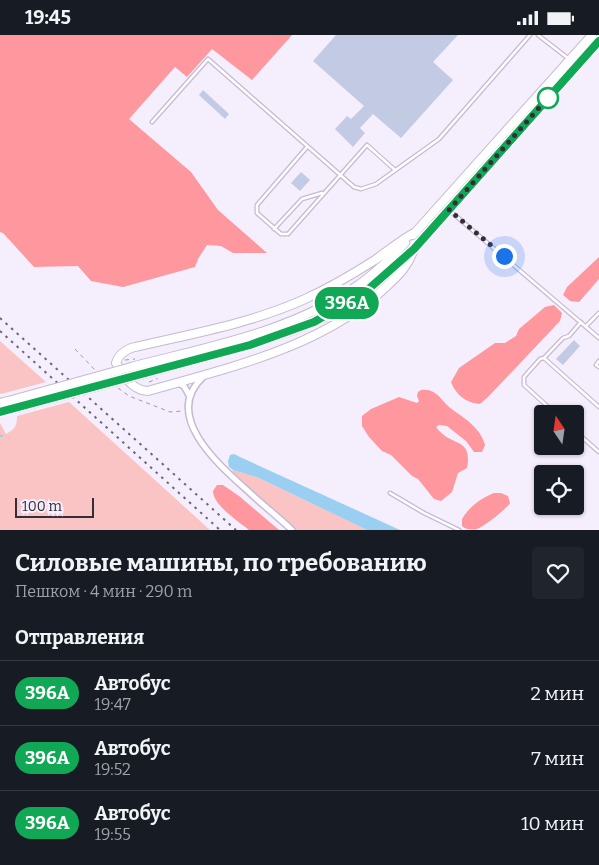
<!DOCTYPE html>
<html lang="ru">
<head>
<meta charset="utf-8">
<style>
	:root { --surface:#171b24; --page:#20242c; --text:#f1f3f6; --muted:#9ea1a6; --line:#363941 }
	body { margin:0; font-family:Bitter,serif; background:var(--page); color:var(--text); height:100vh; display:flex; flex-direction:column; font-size:19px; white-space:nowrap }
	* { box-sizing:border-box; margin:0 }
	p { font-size:16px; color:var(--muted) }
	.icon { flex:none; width:28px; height:28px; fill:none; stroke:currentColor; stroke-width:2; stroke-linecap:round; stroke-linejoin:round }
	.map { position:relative; height:495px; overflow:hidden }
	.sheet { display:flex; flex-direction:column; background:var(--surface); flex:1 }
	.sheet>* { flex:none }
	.badge { padding:0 10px; border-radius:16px; font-size:18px; line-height:32px }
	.needle { width:32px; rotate:347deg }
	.buttons { position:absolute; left:534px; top:370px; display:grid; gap:10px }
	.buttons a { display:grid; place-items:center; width:50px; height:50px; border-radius:5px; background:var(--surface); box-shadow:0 1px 4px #0004; font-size:25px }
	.scale { position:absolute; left:15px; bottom:12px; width:79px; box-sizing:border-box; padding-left:5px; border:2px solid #332f38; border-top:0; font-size:14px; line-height:18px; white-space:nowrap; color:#332f38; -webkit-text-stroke:4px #f5eefd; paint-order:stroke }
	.you { position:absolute; width:25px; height:25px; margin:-12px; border:4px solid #fff; border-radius:50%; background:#1a73e8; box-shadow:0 0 0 8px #1a73e833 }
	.map>.badge { position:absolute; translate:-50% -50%; box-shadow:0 0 0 2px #fff }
	h2 { padding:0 15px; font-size:19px; line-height:45px }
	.round { display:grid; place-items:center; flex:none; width:52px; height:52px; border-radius:5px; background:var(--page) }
	.summary { display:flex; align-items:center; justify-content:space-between; height:85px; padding:0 15px }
	h1 { font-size:24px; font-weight:700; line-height:38px }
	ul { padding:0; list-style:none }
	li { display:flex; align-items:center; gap:15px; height:65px; padding:0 15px; border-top:1px solid var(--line) }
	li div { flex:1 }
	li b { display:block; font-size:19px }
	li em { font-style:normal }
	li .badge { min-width:55px; font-weight:700; text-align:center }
	.status { display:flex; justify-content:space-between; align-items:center; height:35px; padding:0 25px; background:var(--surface); direction:ltr }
	.status svg { height:14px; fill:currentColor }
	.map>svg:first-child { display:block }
</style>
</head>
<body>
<div class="status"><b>19:45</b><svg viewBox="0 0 49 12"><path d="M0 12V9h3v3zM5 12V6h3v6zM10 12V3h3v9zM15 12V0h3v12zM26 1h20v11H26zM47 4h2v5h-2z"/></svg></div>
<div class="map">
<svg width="599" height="495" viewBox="0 0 599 495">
	<rect width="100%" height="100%" fill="#f5eefd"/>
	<!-- green -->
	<path fill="#fac3c4" d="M 0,306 L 46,347 L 1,359 L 0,358 Z
		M 69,367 L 210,495 L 0,495 L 0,388 L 6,399 C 15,394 17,391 17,381 Z
		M 233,435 L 259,443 L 367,495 L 295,495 L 233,443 L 231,439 Z"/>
	<!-- forest -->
	<path fill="#fe989e" d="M 0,0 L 292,0 L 252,45 L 212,14 L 187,42 L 175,32 L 129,84 L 191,137 L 218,175 L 267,218 L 233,218 L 221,211 L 207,210 L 198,224 L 195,232 L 123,252 L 91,246 L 78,231 L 34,232 L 3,198 L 0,197 Z
		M 599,222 L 599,244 L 579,267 L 570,266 L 563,260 L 567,252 Z
		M 554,270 L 562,278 L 560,286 L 488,362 L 480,369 C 466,368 456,360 451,347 L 459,333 L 495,308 L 505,308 L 516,301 L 519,294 L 545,272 Z
		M 421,355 C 438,353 441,367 453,375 C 466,384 481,394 485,410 L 482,417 L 474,417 L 466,406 L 447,391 L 439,390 L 436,392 C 451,413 473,401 467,433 L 458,438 L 452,457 L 441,466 L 434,464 L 418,444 L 412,441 L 391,420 L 382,416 L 369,402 L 362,391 L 362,381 L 371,374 L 399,362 L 417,368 L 419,366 L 417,361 L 418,357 Z
		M 217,450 L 223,450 L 239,461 L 279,495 L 249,495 C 238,486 213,470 213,456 Z
		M 494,458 L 501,458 L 508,461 L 510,468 C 505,475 485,491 477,494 C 472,495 466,495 462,491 L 462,484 C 469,472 481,463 494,458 Z"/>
	<!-- water -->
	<path fill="#9acff2" d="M 234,419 L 240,422 L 400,495 L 367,495 L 259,443 L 233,435 L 229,432 L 228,426 L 230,420 Z"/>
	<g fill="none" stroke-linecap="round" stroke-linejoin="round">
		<!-- stream -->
		<path stroke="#9acff2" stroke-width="2" d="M 0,401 L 2,401"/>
	</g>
	<!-- building -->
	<path fill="#c2cae4" d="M 336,0 L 458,0 L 433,27 L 453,45 L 401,103 L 373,79 L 360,93 L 365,98 L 353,112 L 335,94 L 347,81 L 351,84 L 364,71 L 313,26 Z
		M 203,55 L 229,79 L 225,84 L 199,60 Z
		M 301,137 L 310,145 L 300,156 L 291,148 Z
		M 574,305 L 580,311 L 563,330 L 556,324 Z"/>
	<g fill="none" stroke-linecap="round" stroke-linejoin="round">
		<!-- lane casing -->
		<g stroke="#c6bad3" stroke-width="5">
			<path id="lane" d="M 538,0 L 569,24
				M 152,87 L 208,24 L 354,152 L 361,154 L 376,149 L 439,104 L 530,0
				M 307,112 L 257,170 L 257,178 L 281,199 L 288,199 L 367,110 L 395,135
				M 450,176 L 599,303
				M 274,194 L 302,164 L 322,158
				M 586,291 L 599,278
				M 544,323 L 563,303 L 569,301 L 581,287
				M 599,326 L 596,330 L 599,332
				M 556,379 L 524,350 L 524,342 L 540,324 L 544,323 L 599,372
				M 575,396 L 599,417
				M 390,458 L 424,478 L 459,495"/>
		</g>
		<!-- street casing -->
		<g stroke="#c6bad3" stroke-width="8">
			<path id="street" d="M 203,342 C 161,381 220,431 249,457 C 263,470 278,482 292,495
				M 178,348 L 184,351 L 189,360"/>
		</g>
		<!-- secondary casing -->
		<g stroke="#c6bad3" stroke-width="10">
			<path id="secondary" d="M 413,200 L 592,0
				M 414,214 C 408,231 400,239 387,251 C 323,312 231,332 148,356 C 131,355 125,341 116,328 C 118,320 124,316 131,313 C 190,299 250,289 305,264 C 329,253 353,239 375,225 C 389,215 402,204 416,197
				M 131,332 C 206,312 288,298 354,253 C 372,241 389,225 405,208
				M 141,340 L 250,310 L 300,293 L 327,281 L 364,257 L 414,214 L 599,6
				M 0,368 L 8,366
				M 0,377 L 17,373"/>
		</g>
		<!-- path -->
		<path stroke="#9f99a5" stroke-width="1" stroke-dasharray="4 4" stroke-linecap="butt" d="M 75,314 L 95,335
			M 125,325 L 135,324
			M 149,347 L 157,344 L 157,343
			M 118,353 L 129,361 L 170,377 L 183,376"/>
		<!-- lane -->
		<use href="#lane" stroke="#fff" stroke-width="2.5"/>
		<!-- street -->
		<use href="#street" stroke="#fff" stroke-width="5"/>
		<!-- secondary -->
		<use href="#secondary" stroke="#fff" stroke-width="8"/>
		<!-- rail -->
		<path stroke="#6b6671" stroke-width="2" stroke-dasharray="2.5 5" stroke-linecap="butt" d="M 0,283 L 236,495
			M 0,296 L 220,495"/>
		<!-- secondary-bridge casing -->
		<g stroke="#c6bad3" stroke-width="10" stroke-linecap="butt">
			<path id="secondary-bridge" d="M 8,366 L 131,332
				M 17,373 L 141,340"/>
		</g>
		<!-- secondary-bridge -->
		<use href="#secondary-bridge" stroke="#fff" stroke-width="8"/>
	</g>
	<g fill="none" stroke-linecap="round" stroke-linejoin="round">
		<!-- line casing -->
		<g stroke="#fff" stroke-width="11">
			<path id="line" d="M 0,377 L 250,310 L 314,287 L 364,258 L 414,214 L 599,6"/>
		</g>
		<!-- line -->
		<use href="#line" stroke="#10a855" stroke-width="8"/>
		<!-- walk -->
		<path stroke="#332f38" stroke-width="5" stroke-dasharray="0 9" d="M 504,221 L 449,175 L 552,58 L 548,63"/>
	</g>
	<!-- markers -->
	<circle fill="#fff" stroke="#10a855" stroke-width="2.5" cx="548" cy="63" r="10"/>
</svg>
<div class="buttons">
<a><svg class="needle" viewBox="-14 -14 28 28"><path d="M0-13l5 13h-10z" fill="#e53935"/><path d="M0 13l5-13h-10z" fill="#9ea1a6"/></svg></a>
<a><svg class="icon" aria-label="locate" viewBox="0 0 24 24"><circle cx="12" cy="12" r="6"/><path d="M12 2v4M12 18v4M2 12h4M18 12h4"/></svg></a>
</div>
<div class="scale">100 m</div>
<div class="you" style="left:504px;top:221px"></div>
<b class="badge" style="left:347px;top:268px;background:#10a855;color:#fff">396А</b>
</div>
<section class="sheet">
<div class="summary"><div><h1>Силовые машины, по требованию</h1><p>Пешком · 4 мин · 290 m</p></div><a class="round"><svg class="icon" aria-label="heart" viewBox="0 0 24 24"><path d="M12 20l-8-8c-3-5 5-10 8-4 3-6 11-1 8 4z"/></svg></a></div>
<h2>Отправления</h2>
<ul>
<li><span class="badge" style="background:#10a855;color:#fff">396А</span><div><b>Автобус</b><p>19:47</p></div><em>2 мин</em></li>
<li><span class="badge" style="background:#10a855;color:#fff">396А</span><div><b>Автобус</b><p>19:52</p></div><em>7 мин</em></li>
<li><span class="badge" style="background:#10a855;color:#fff">396А</span><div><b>Автобус</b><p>19:55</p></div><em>10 мин</em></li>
</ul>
</section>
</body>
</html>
